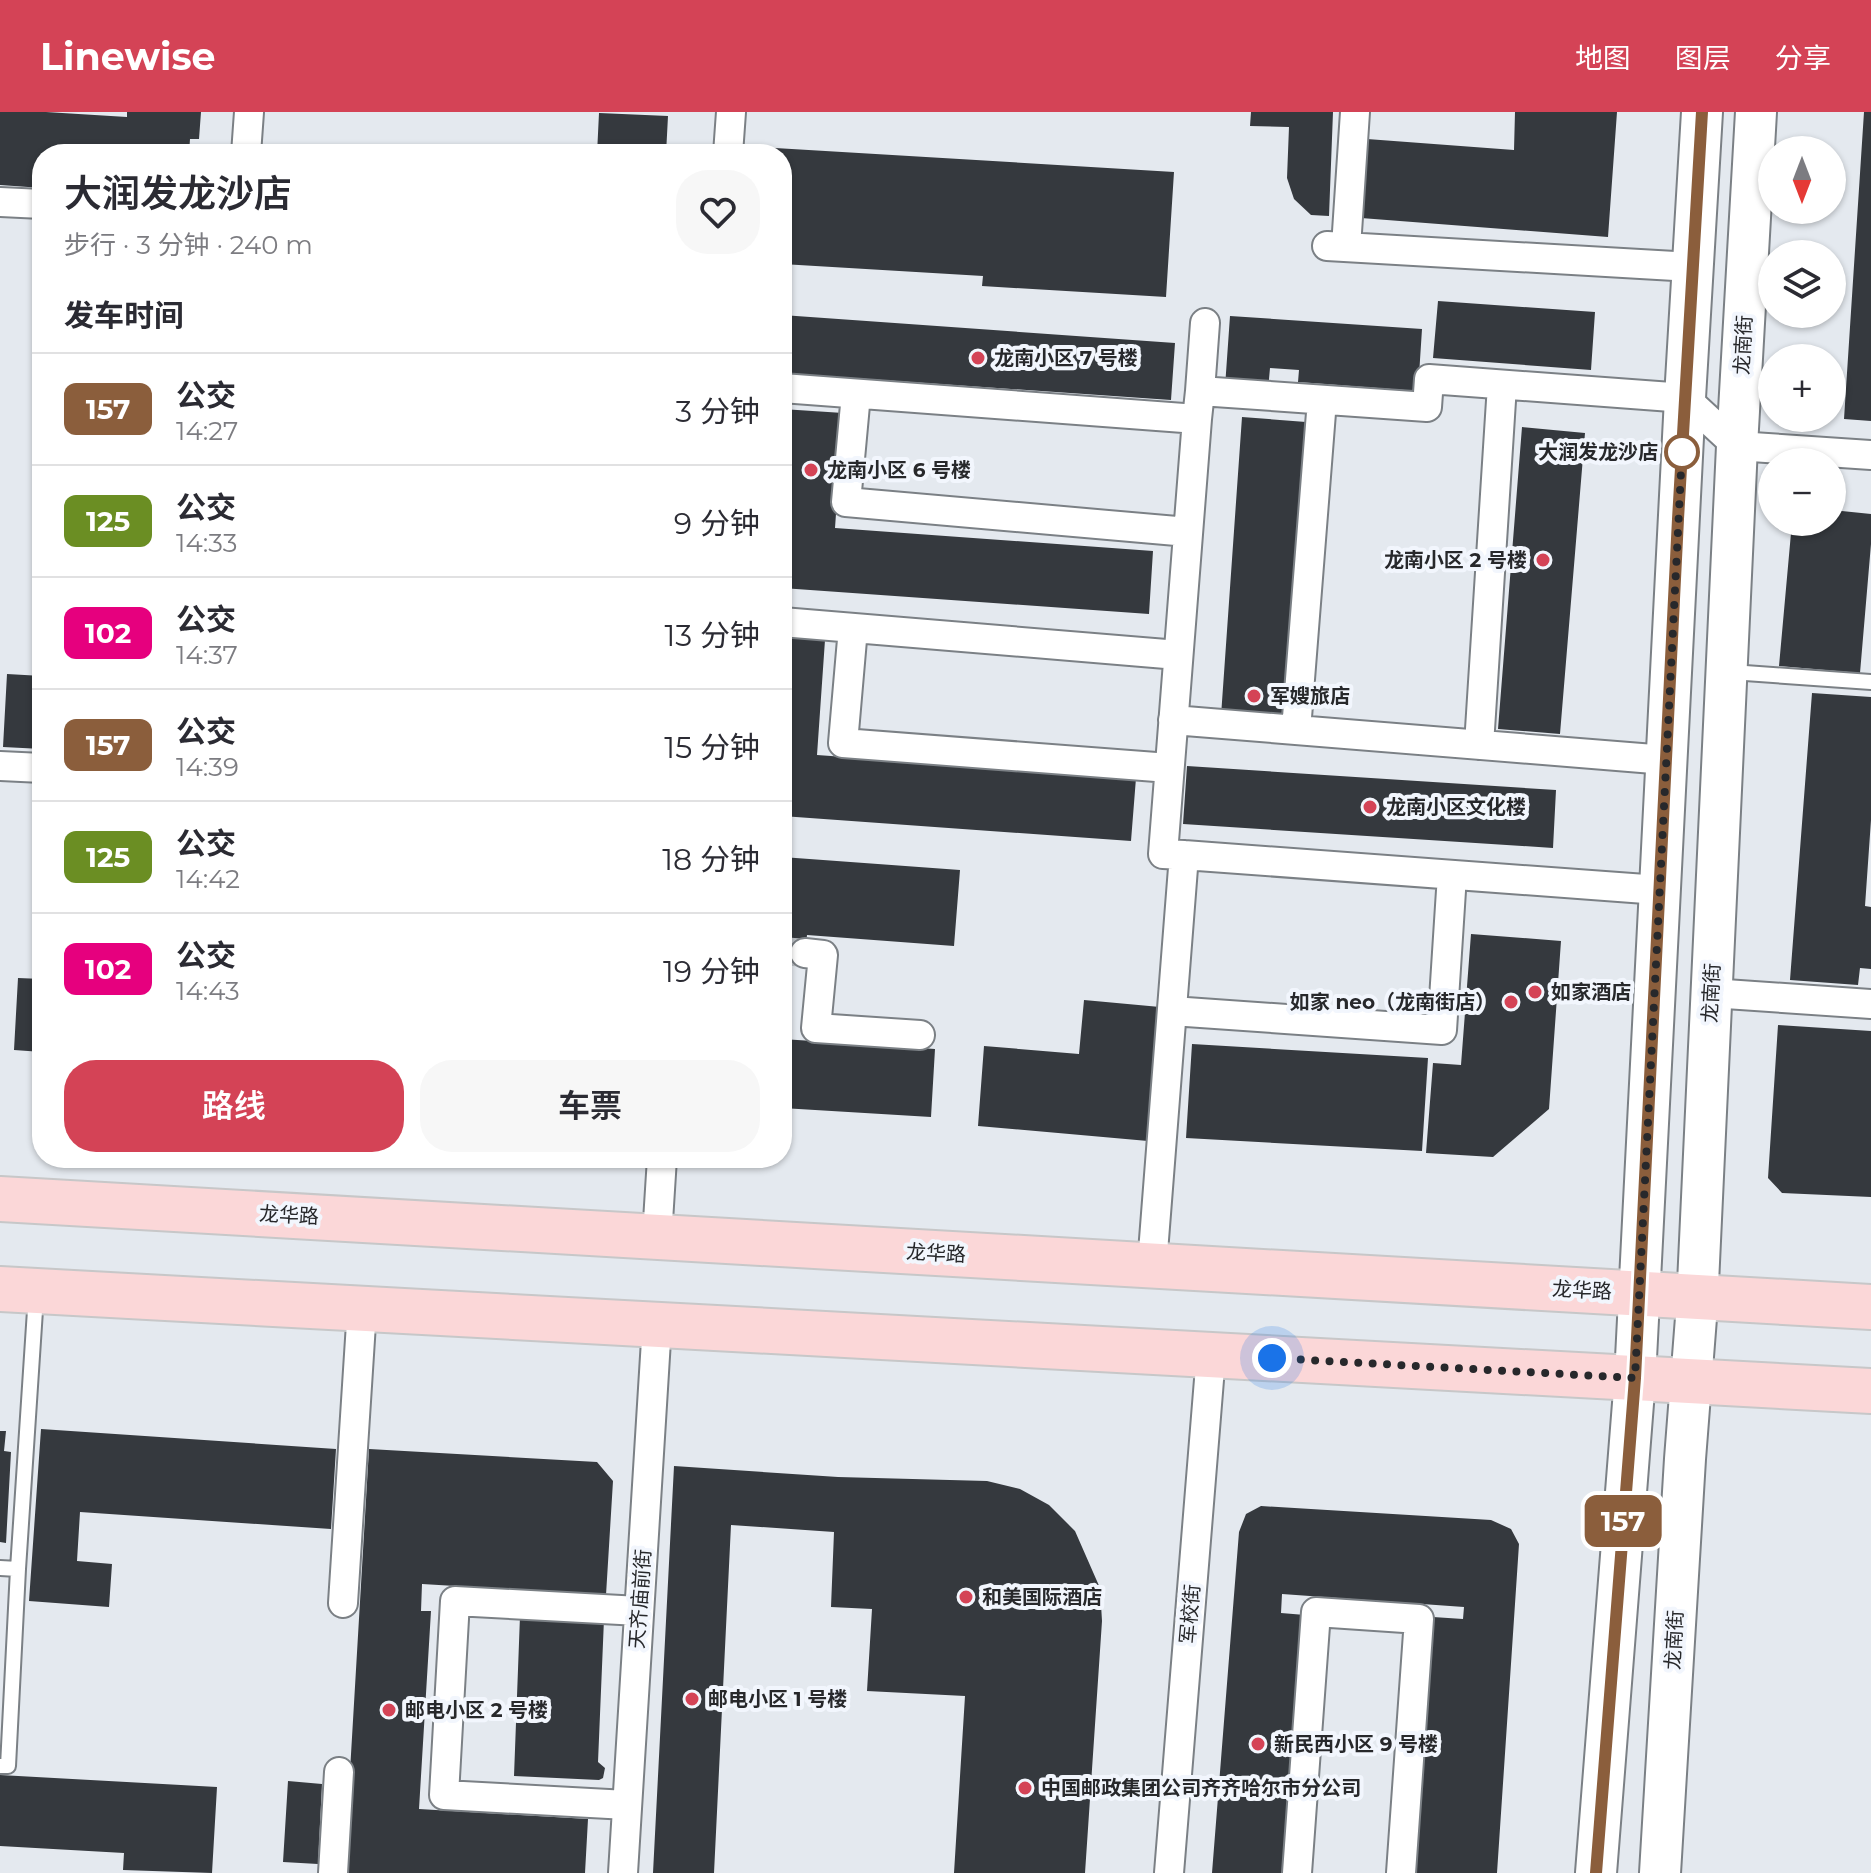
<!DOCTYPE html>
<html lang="zh">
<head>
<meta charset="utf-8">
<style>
	:root { --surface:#fff; --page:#f7f7f7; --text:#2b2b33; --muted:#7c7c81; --line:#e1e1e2; --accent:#d44356 }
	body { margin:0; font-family:Montserrat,"Noto Sans SC",sans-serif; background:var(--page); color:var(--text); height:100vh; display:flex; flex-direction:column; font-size:30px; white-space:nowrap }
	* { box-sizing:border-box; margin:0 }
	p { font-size:26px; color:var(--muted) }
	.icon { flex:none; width:44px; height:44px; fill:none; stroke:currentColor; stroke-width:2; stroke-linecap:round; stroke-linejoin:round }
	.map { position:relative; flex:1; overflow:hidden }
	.panel { position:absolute; left:32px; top:32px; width:760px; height:1024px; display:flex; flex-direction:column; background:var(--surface); border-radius:32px; box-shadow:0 2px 6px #0004 }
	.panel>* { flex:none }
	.badge { padding:0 16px; border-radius:12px; font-size:28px; line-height:52px }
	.needle { width:52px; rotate:180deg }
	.fabs { position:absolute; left:1758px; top:24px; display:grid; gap:16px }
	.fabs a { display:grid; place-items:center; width:88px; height:88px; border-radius:50%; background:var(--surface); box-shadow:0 2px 6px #0004; font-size:40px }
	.you { position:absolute; width:40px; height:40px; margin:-20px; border:6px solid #fff; border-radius:50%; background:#1a73e8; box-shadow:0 0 0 12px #1a73e833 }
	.map>.badge { position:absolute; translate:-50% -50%; box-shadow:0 0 0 4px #fff }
	h2 { padding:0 32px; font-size:30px; line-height:72px }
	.round { display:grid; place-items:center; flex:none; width:84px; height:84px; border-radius:32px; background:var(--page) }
	.overview { display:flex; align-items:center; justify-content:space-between; height:136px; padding:0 32px }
	h1 { font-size:38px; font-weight:600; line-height:60px }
	.action { display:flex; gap:16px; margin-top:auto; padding:16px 32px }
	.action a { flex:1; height:92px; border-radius:32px; background:var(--accent); color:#fff; font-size:32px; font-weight:600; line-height:92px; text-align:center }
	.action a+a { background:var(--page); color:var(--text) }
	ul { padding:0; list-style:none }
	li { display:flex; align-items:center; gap:24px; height:112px; padding:0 32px; border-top:2px solid var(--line) }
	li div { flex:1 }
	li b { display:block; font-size:30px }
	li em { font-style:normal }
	li .badge { min-width:88px; font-weight:700; text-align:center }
	header { display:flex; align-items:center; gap:48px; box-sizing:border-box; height:112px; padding:0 40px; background:var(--accent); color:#fff }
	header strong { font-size:38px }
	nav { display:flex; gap:44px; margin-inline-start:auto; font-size:28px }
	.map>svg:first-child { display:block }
</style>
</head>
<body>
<header>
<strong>Linewise</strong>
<nav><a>地图</a><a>图层</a><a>分享</a></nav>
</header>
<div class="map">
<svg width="1871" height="1761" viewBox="0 0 1871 1761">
	<rect width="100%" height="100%" fill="#e4e9ef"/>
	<!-- building -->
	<path fill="#35393e" d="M 0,0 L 46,0 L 127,5 L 127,0 L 201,0 L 199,27 L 190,27 L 189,42 L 42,42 L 42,76 L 0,73 Z
		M 1251,0 L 1333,0 L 1329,104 L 1311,103 L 1294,87 L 1287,66 L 1289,15 L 1250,14 Z
		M 1515,0 L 1617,0 L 1608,125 L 1361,106 L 1367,27 L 1514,38 Z
		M 1864,0 L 1871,0 L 1871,309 L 1844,307 Z
		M 599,1 L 668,4 L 666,42 L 597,42 Z
		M 775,36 L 1174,60 L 1166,185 L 982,174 L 983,164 L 782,152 L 782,42 L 774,42 Z
		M 1438,189 L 1595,200 L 1591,258 L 1433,246 Z
		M 782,203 L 1175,231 L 1171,288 L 782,261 Z
		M 1230,204 L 1422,217 L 1418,279 L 1298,270 L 1299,258 L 1270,256 L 1268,278 L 1225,275 Z
		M 782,297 L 843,301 L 835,416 L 1153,439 L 1149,502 L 782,476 Z
		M 1242,305 L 1306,310 L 1284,608 L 1221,604 Z
		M 1522,315 L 1585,321 L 1560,622 L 1498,617 Z
		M 1832,398 L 1871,402 L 1871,432 L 1860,561 L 1779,554 L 1792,410 L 1832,410 Z
		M 782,524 L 825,528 L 817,643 L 1136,666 L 1131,729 L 782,704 Z
		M 7,562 L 42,564 L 42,637 L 3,635 Z
		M 1812,581 L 1871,585 L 1871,708 L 1865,794 L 1871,795 L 1871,857 L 1860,856 L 1858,873 L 1790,868 Z
		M 1187,654 L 1556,678 L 1553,736 L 1183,712 Z
		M 782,745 L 960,758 L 954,834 L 807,823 L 804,853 L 782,851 Z
		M 1471,822 L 1561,829 L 1549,997 L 1493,1045 L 1426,1041 L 1433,951 L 1461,953 Z
		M 18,866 L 42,867 L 42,940 L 14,938 Z
		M 1084,888 L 1160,895 L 1148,1029 L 978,1014 L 984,934 L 1079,942 Z
		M 1778,913 L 1871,919 L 1871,1085 L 1782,1081 L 1768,1066 Z
		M 782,927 L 935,937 L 931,1005 L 782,996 Z
		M 1192,932 L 1428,946 L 1422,1039 L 1186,1026 Z
		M 41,1317 L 336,1337 L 331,1417 L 80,1400 L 77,1449 L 112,1452 L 109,1495 L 29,1489 Z
		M 0,1319 L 6,1319 L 4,1339 L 11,1340 L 6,1431 L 0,1430 Z
		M 369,1337 L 597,1350 L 613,1369 L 606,1483 L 422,1472 L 421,1499 L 431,1499 L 419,1697 L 588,1707 L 585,1761 L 344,1761 Z
		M 674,1354 L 838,1365 L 987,1369 L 1020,1377 L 1049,1393 L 1075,1419 L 1100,1476 L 1102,1509 L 1085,1761 L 954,1761 L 965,1584 L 867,1579 L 872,1497 L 831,1495 L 834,1420 L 731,1413 L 714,1761 L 653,1761 Z
		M 1261,1394 L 1491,1408 L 1511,1417 L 1519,1432 L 1497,1761 L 1416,1761 L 1433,1505 L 1463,1507 L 1464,1495 L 1282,1482 L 1281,1501 L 1305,1503 L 1284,1761 L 1212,1761 L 1239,1420 L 1246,1402 Z
		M 520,1504 L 604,1507 L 598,1650 L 605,1656 L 603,1666 L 599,1668 L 514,1664 Z
		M 0,1663 L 217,1675 L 212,1761 L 123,1758 L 124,1741 L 0,1734 Z
		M 288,1669 L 322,1672 L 318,1752 L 283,1750 Z"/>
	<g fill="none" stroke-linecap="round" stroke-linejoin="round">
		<!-- street-tunnel -->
		<path stroke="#bec2c8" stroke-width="28" stroke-dasharray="28 14" stroke-linecap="butt" d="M 782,839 L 805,841"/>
		<!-- lane casing -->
		<g stroke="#7b8085" stroke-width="18">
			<path id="lane" d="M 1731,560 L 1871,570
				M 0,1456 L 18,1457
				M 0,1654 L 8,1654 L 18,1457 L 36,1183"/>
		</g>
		<!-- street casing -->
		<g stroke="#7b8085" stroke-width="32">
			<path id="street" d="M 246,42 L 249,0
				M 728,42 L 731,0
				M 0,90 L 42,92
				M 1327,134 L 1692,155
				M 1346,135 L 1355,0
				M 782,276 L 1197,307 L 1200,279 L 1427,295 L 1429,267 L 1685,286 L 1737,334 L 1871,343
				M 1200,279 L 1205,211
				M 856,282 L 846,390 L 1188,420
				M 782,510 L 1178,543
				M 853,516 L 843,631 L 1169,656
				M 1173,608 L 1666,648
				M 1296,618 L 1322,288
				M 1479,633 L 1502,273
				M 0,654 L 42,656
				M 1184,743 L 1659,778
				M 805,841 L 823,843 L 816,916 L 920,923
				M 1711,881 L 1871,892
				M 1172,899 L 1442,918 L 1452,763
				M 657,1125 L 662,1046
				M 1152,1153 L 1184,743 L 1163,742 L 1197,307
				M 343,1491 L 362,1196
				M 627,1693 L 444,1683 L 455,1489 L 639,1499
				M 333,1761 L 339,1660
				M 623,1761 L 657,1212
				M 1169,1761 L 1211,1243
				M 1297,1761 L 1316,1500 L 1419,1507 L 1401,1761"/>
		</g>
		<!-- secondary casing -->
		<g stroke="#7b8085" stroke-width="44">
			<path id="secondary" d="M 1596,1761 L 1635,1266 L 1685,286 L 1702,0
				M 1660,1761 L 1685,1347 L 1697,1193 L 1737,334 L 1756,0"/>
		</g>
		<!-- primary casing -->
		<g stroke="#c7c7c8" stroke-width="48">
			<path id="primary" d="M 0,1087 L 1871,1195
				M 0,1177 L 1871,1279"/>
		</g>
		<!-- lane -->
		<use href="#lane" stroke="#fff" stroke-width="14"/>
		<!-- street -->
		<use href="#street" stroke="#fff" stroke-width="28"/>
		<!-- secondary -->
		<use href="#secondary" stroke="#fff" stroke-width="40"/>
		<!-- primary -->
		<use href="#primary" stroke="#fbd7d8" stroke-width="44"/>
	</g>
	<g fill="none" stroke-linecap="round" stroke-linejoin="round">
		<!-- line casing -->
		<g stroke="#fff" stroke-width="18">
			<path id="line" d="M 1596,1761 L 1635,1266 L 1678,407 L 1702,0"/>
		</g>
		<!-- line -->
		<use href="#line" stroke="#8b5e3c" stroke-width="12"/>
		<!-- walk -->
		<path stroke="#27282b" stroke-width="8" stroke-dasharray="0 14.4" d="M 1272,1246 L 1635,1266 L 1682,340"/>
	</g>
	<!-- markers -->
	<g fill="#d44356" stroke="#f2f6fd" stroke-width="3">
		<circle cx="978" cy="246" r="8"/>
		<circle cx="811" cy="358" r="8"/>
		<circle cx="1543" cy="448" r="8"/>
		<circle cx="1254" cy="584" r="8"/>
		<circle cx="1370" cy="695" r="8"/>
		<circle cx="1535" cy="880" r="8"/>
		<circle cx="1511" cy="890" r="8"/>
		<circle cx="966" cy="1485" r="8"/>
		<circle cx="692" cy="1587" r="8"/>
		<circle cx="389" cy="1598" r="8"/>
		<circle cx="1258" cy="1632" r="8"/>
		<circle cx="1025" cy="1676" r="8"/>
	</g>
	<circle fill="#fff" stroke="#8b5e3c" stroke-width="4" cx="1682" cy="340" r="16"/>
	<g text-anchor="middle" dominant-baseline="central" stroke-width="8" stroke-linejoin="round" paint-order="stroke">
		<!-- street labels -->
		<g font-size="20" fill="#27282b" stroke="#f2f6fd">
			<text transform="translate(1743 233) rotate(-87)">龙南街</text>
			<text transform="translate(1711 881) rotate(-87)">龙南街</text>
			<text transform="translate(289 1103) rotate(3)">龙华路</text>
			<text transform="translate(936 1141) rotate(3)">龙华路</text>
			<text transform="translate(1582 1178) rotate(3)">龙华路</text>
			<text transform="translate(640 1487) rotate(-86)">天齐庙前街</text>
			<text transform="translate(1190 1502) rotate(-85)">军校街</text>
			<text transform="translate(1674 1528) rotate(-87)">龙南街</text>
		</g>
		<!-- poi labels -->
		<g font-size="20" font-weight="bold" fill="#27282b" stroke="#f2f6fd" text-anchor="start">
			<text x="994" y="246">龙南小区 7 号楼</text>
			<text x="827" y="358">龙南小区 6 号楼</text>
			<text x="1527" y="448" text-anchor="end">龙南小区 2 号楼</text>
			<text x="1270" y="584">军嫂旅店</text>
			<text x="1386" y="695">龙南小区文化楼</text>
			<text x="1551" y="880">如家酒店</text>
			<text x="1495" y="890" text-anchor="end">如家 neo（龙南街店）</text>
			<text x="982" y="1485">和美国际酒店</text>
			<text x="708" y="1587">邮电小区 1 号楼</text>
			<text x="405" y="1598">邮电小区 2 号楼</text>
			<text x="1274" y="1632">新民西小区 9 号楼</text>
			<text x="1041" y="1676">中国邮政集团公司齐齐哈尔市分公司</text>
		</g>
		<!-- stop labels -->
		<g font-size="20" font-weight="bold" fill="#27282b" stroke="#f2f6fd" text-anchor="end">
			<text x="1658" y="340">大润发龙沙店</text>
		</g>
	</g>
</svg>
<div class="fabs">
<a><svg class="needle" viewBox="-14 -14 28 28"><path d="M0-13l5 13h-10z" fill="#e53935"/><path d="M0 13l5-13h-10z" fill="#7c7c81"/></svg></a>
<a><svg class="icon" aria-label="layers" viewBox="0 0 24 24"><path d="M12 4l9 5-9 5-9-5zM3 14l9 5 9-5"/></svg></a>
<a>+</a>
<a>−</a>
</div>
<div class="you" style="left:1272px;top:1246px"></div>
<b class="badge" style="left:1623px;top:1409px;background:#8b5e3c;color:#fff">157</b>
<section class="panel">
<div class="overview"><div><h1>大润发龙沙店</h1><p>步行 · 3 分钟 · 240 m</p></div><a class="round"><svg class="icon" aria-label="heart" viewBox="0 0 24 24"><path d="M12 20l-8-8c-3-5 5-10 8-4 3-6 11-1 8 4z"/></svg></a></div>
<h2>发车时间</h2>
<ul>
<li><span class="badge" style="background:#8b5e3c;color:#fff">157</span><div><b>公交</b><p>14:27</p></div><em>3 分钟</em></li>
<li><span class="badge" style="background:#6b8e23;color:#fff">125</span><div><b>公交</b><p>14:33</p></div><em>9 分钟</em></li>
<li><span class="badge" style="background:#e6007e;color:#fff">102</span><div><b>公交</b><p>14:37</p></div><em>13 分钟</em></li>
<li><span class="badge" style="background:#8b5e3c;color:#fff">157</span><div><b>公交</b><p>14:39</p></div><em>15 分钟</em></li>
<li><span class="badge" style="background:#6b8e23;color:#fff">125</span><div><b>公交</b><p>14:42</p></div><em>18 分钟</em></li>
<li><span class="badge" style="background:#e6007e;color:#fff">102</span><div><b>公交</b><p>14:43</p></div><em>19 分钟</em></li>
</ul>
<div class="action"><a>路线</a><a>车票</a></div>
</section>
</div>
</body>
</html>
